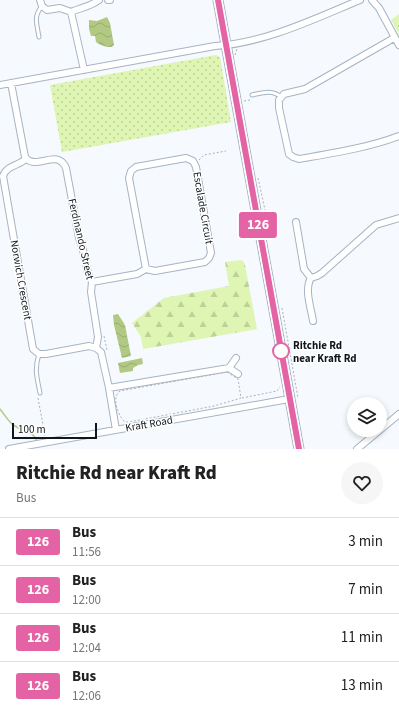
<!DOCTYPE html>
<html lang="en">
<head>
<meta charset="utf-8">
<style>
	:root { --surface:#fff; --page:#f6f6f6; --text:#222; --muted:#767676; --line:#e0e0e0 }
	body { margin:0; font-family:"Source Sans 3",sans-serif; background:var(--page); color:var(--text); height:100vh; display:flex; flex-direction:column; font-size:15px; white-space:nowrap }
	* { box-sizing:border-box; margin:0 }
	p { font-size:13px; color:var(--muted) }
	.icon { flex:none; width:22px; height:22px; fill:none; stroke:currentColor; stroke-width:2; stroke-linecap:round; stroke-linejoin:round }
	.map { position:relative; height:449px; overflow:hidden }
	.side { display:flex; flex-direction:column; background:var(--surface); flex:1 }
	.side>* { flex:none }
	.badge { padding:0 8px; border-radius:3px; font-size:14px; line-height:26px }
	.tools { position:absolute; left:347px; top:397px; display:grid; gap:8px }
	.tools a { display:grid; place-items:center; width:40px; height:40px; border-radius:50%; background:var(--surface); box-shadow:0 2px 6px #0003; font-size:20px }
	.scale { position:absolute; left:12px; bottom:10px; width:85px; box-sizing:border-box; padding-left:4px; border:2px solid #11161c; border-top:0; font-size:11px; line-height:14px; white-space:nowrap; color:#11161c; -webkit-text-stroke:3px #fff; paint-order:stroke }
	.map>.badge { position:absolute; translate:-50% -50%; box-shadow:0 0 0 2px #fff }
	.round { display:grid; place-items:center; flex:none; width:42px; height:42px; border-radius:21px; background:var(--page) }
	.head { display:flex; align-items:center; justify-content:space-between; height:68px; padding:0 16px }
	h1 { font-size:19px; font-weight:800; line-height:30px }
	ul { padding:0; list-style:none }
	li { display:flex; align-items:center; gap:12px; height:48px; padding:0 16px; border-top:1px solid var(--line) }
	li div { flex:1 }
	li b { display:block; font-size:15px }
	li em { font-style:normal }
	li .badge { min-width:44px; font-weight:700; text-align:center }
	.map>svg:first-child { display:block }
</style>
</head>
<body>
<div class="map">
<svg width="399" height="449" viewBox="0 0 399 449">
	<defs>
		<pattern id="grass-dots" width="8" height="8" patternUnits="userSpaceOnUse"><rect width="8" height="8" fill="#dff5b3"/><path d="M2 2h.1M6 6h.1" fill="none" stroke="#bed199" stroke-width="1.8" stroke-linecap="round"/></pattern>
		<pattern id="forest-firs" width="22" height="20" patternUnits="userSpaceOnUse"><rect width="22" height="20" fill="#dff5b3"/><path d="M5 1l3.5 6h-7zM16 11l3.5 6h-7z" fill="#bed199"/></pattern>
		<pattern id="water-waves" width="16" height="10" patternUnits="userSpaceOnUse"><rect width="16" height="10" fill="#b2c983"/><path d="M0 5q4-4 8 0t8 0" fill="none" stroke="#98ac71"/></pattern>
	</defs>
	<rect width="100%" height="100%" fill="#f6f9fd"/>
	<!-- grass -->
	<path fill="url(#grass-dots)" d="M 216,55 L 220,57 L 231,122 L 62,152 L 50,85 Z"/>
	<!-- forest -->
	<path fill="url(#forest-firs)" d="M 399,14 L 399,34 L 391,20 Z
		M 241,260 L 244,262 L 245,265 L 257,329 L 143,349 L 141,337 L 132,323 L 164,298 L 229,286 L 225,262 Z"/>
	<!-- water -->
	<path fill="url(#water-waves)" d="M 107,17 L 110,23 L 114,45 L 112,47 C 106,47 101,46 96,42 L 95,36 L 91,36 L 89,29 L 89,20 L 97,21 Z
		M 118,314 L 125,325 L 131,356 L 122,358 L 114,325 L 113,315 Z
		M 142,358 L 143,364 L 138,365 L 133,368 L 133,371 L 120,373 L 118,363 Z"/>
	<g fill="none" stroke-linecap="round" stroke-linejoin="round">
		<!-- stream -->
		<path stroke="#b2c983" stroke-width="1.5" d="M 0,409 C 5,415 9,423 15,426 C 23,431 36,432 37,443"/>
		<!-- lane casing -->
		<g stroke="#a6b4c4" stroke-width="5">
			<path id="lane" d="M 39,37 C 37,24 33,17 42,6
				M 252,95 C 262,93 272,89 281,97
				M 39,354 C 34,370 37,377 40,393"/>
		</g>
		<!-- street casing -->
		<g stroke="#a6b4c4" stroke-width="8">
			<path id="street" d="M 40,0 L 42,6 L 47,10 L 60,8 L 71,12 L 84,70
				M 108,0 L 110,0
				M 372,0 L 379,8 L 399,45
				M 71,12 C 80,8 92,6 99,0
				M 394,38 L 305,89 L 284,94 L 279,100 L 279,108 L 289,154 L 293,157 L 299,159 C 333,153 367,148 399,136
				M 11,83 L 25,157 C 36,172 57,147 66,168 L 79,238 L 83,250 L 88,273 L 92,282 L 91,292 L 98,337 L 96,348 L 101,352 L 109,388 L 116,430
				M 0,85 L 215,46 C 265,43 314,19 360,0
				M 26,159 C 18,166 7,165 3,176 L 33,349 L 39,354 L 46,354 L 89,346 L 96,348
				M 296,222 L 304,269 L 311,278 L 317,276 L 322,273 L 376,225 L 399,218
				M 311,278 C 304,289 311,308 313,321
				M 92,282 L 137,274 L 146,269 L 155,271 L 205,262 L 209,258 L 211,253 L 196,167 L 193,161 L 186,158 L 136,167 L 131,171 L 129,178 L 146,269
				M 229,368 L 238,374
				M 109,388 L 229,368 L 236,358
				M 380,430 L 399,414
				M 9,449 L 289,399
				M 357,449 L 380,430"/>
		</g>
		<!-- secondary casing -->
		<g stroke="#a6b4c4" stroke-width="11">
			<path id="secondary" d="M 218,0 L 299,449"/>
		</g>
		<!-- path -->
		<path stroke="#adb1b5" stroke-width="1" stroke-dasharray="2 2" stroke-linecap="butt" d="M 235,55 L 237,49
			M 244,101 L 250,100
			M 199,160 L 204,155 L 226,151
			M 258,178 L 265,210 L 267,228
			M 282,308 L 298,398
			M 104,336 L 107,350
			M 227,372 L 238,379 L 241,398 L 214,406 L 129,422 L 125,422 C 118,416 111,397 120,391 Z
			M 38,398 L 45,436
			M 242,398 L 277,391 L 280,387"/>
		<!-- lane -->
		<use href="#lane" stroke="#fff" stroke-width="3"/>
		<!-- street -->
		<use href="#street" stroke="#fff" stroke-width="6"/>
		<!-- secondary -->
		<use href="#secondary" stroke="#fff" stroke-width="9"/>
	</g>
	<g fill="none" stroke-linecap="round" stroke-linejoin="round">
		<!-- line casing -->
		<g stroke="#fff" stroke-width="9">
			<path id="line" d="M 218,0 L 299,449"/>
		</g>
		<!-- line -->
		<use href="#line" stroke="#e463a4" stroke-width="6"/>
	</g>
	<!-- markers -->
	<circle fill="#fff" stroke="#e463a4" stroke-width="2" cx="281" cy="351" r="8"/>
	<g text-anchor="middle" dominant-baseline="central" stroke-width="3" stroke-linejoin="round" paint-order="stroke">
		<!-- street labels -->
		<g font-size="11" fill="#11161c" stroke="#fff">
			<text transform="translate(203 208) rotate(80)">Escalade Circuit</text>
			<text transform="translate(81 239) rotate(77)">Ferdinando Street</text>
			<text transform="translate(21 280) rotate(80)">Norwich Crescent</text>
			<text transform="translate(149 424) rotate(-10)">Kraft Road</text>
		</g>
		<!-- stop labels -->
		<g font-size="11" font-weight="bold" fill="#11161c" stroke="#fff" text-anchor="start">
			<text x="293" y="345">Ritchie Rd<tspan x="293" dy="13">near Kraft Rd</tspan></text>
		</g>
	</g>
</svg>
<div class="tools">
<a><svg class="icon" aria-label="layers" viewBox="0 0 24 24"><path d="M12 4l9 5-9 5-9-5zM3 14l9 5 9-5"/></svg></a>
</div>
<div class="scale">100 m</div>
<b class="badge" style="left:258px;top:225px;background:#e463a4;color:#fff">126</b>
</div>
<section class="side">
<div class="head"><div><h1>Ritchie Rd near Kraft Rd</h1><p>Bus</p></div><a class="round"><svg class="icon" aria-label="heart" viewBox="0 0 24 24"><path d="M12 20l-8-8c-3-5 5-10 8-4 3-6 11-1 8 4z"/></svg></a></div>
<ul>
<li><span class="badge" style="background:#e463a4;color:#fff">126</span><div><b>Bus</b><p>11:56</p></div><em>3 min</em></li>
<li><span class="badge" style="background:#e463a4;color:#fff">126</span><div><b>Bus</b><p>12:00</p></div><em>7 min</em></li>
<li><span class="badge" style="background:#e463a4;color:#fff">126</span><div><b>Bus</b><p>12:04</p></div><em>11 min</em></li>
<li><span class="badge" style="background:#e463a4;color:#fff">126</span><div><b>Bus</b><p>12:06</p></div><em>13 min</em></li>
</ul>
</section>
</body>
</html>
